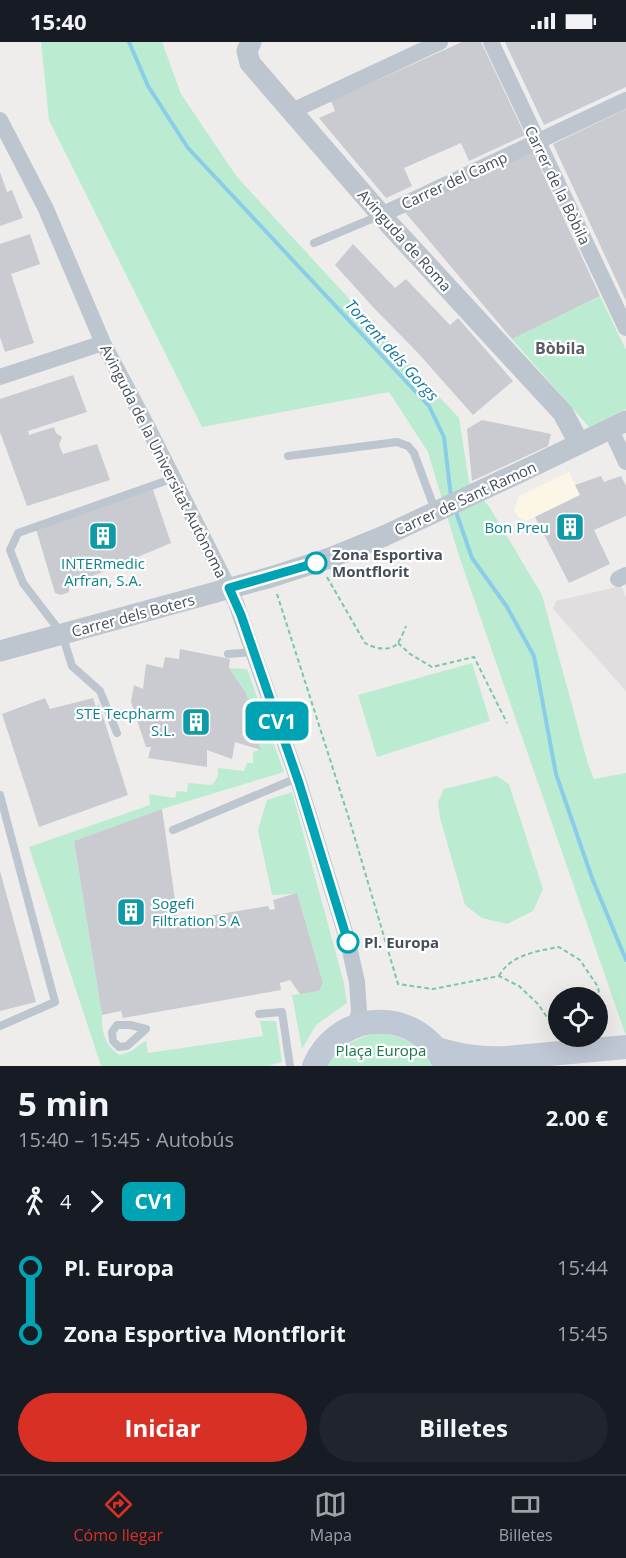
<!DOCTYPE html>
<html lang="es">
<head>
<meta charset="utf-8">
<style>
	:root { --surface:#171b24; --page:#20242c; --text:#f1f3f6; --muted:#9ea1a6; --line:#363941; --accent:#d93025 }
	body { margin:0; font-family:"Open Sans",sans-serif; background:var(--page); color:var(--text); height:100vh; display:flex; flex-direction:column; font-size:22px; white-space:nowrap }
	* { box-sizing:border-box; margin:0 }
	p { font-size:20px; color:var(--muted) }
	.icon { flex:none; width:33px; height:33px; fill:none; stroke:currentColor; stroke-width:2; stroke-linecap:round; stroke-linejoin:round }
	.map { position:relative; height:1024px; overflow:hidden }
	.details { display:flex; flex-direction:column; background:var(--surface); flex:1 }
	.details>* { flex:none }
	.badge { padding:0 12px; border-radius:9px; font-size:21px; line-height:39px }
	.controls { position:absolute; left:548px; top:945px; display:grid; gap:12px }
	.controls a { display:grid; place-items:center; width:60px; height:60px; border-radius:50%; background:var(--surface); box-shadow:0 6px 24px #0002; font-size:30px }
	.map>.badge { position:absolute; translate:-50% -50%; box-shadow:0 0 0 3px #fff }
	.legs { display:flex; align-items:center; gap:9px; height:66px; padding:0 18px; font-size:20px }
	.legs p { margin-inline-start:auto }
	.overview { display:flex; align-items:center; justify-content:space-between; height:102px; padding:0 18px }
	h1 { font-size:33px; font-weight:700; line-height:45px }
	.action { display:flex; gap:12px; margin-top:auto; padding:12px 18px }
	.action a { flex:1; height:69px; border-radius:36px; background:var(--accent); color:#fff; font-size:24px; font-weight:700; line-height:69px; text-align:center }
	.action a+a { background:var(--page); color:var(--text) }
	ul { padding:0 18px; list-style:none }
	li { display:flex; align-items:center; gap:21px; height:66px; font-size:22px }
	li i { display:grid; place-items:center; width:9px; height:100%; margin:0 8px; background:currentColor }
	li i::after { content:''; width:15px; height:15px; margin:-8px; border:4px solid; border-radius:50%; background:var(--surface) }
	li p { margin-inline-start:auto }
	li:first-child i { background:linear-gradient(#0000 50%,currentColor 0) }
	li:last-child i { background:linear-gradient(currentColor 50%,#0000 0) }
	.status { display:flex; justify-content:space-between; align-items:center; height:42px; padding:0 30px; background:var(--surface); direction:ltr }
	.status svg { height:16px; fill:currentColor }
	.tab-bar { display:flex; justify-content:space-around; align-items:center; height:84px; border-top:2px solid var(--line); background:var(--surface); font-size:16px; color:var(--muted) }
	.tab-bar a { display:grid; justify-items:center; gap:3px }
	.tab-bar .on { color:var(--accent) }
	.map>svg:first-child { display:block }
</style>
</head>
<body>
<div class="status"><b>15:40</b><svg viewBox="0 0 49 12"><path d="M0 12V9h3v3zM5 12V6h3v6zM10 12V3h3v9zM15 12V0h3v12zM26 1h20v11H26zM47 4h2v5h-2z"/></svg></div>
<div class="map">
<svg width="626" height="1024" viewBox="0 0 626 1024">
	<rect width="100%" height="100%" fill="#efecec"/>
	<!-- commercial -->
	<path fill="#fbf6e5" d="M 569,430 L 580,453 L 526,479 L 518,475 L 514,468 L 519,454 Z"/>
	<!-- education -->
	<path fill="#e0dede" d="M 621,544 L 626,555 L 626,649 L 553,567 L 556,559 Z"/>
	<!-- green -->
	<path fill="#bbecd2" d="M 41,0 L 162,0 L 181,52 L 237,135 L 459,376 L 469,440 L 490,466 L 542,553 L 588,722 L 594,737 L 626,731 L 626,994 L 459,514 L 428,410 L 389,350 L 202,385 L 49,78 Z
		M 600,254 L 626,308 L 626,367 L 589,385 L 512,297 Z
		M 472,621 L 490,679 L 377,715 L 358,653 Z
		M 229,626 L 247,627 L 284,730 L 162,767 L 74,799 L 102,973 C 102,991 104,1001 119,1013 C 135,1010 134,1005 146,999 L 148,1011 L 263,994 L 260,979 L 276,979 L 282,1020 L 268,1024 L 101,1024 L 29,805 L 150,763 L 149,752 L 175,756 L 177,749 L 187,750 L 188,741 L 212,743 L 218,734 L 218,726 L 244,729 L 247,721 L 253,721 L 253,710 L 261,707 L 246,651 Z
		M 497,734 L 509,742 L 543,847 L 533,869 L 507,882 L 482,876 L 465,863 L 440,776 L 438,760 L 444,747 Z
		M 292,750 L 344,941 L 347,961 L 316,983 L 302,1007 L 292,953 L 319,949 L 323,941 L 297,852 L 272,853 L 258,788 L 267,758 Z
		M 380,991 C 407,995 418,1003 435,1024 L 327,1024 C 340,1004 356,995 380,991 Z"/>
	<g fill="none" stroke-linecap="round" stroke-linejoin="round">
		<!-- stream -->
		<path stroke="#8acde8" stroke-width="4" d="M 129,0 L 148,44 L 188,106 L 429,364 L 444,395 L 451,455
			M 455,467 L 472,516 L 507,565 L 534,614 L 556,732 L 592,836 L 626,918"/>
	</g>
	<!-- building -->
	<path fill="#c9cbd1" d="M 462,0 L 481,0 L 525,93 L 469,119 L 461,101 L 404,126 L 412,144 L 386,156 L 319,76 L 335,69 L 331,59 Z
		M 505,0 L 626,0 L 626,45 L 544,83 Z
		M 626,67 L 626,259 L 553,102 Z
		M 533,110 L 600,254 L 512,297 L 404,169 Z
		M 0,130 L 7,150 L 12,148 L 23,176 L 0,184 Z
		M 30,192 L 40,222 L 11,232 L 34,301 L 5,310 L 0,295 L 0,202 Z
		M 353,202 L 395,246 L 406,237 L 450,283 L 458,276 L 513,339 L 473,373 L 418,311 L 373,265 L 335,223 Z
		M 73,333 L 87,370 L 28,389 L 29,393 L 54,385 L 56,391 L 62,395 L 59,403 L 63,412 L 97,402 L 110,438 L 27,464 L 0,390 L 0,357 Z
		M 482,378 L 551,392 L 548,404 L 472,439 L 467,387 Z
		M 601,434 L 604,440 L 621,434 L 626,444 L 626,474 L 594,488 L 610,522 L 569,541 L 535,475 L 580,453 L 575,443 Z
		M 152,445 L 171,501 L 69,544 L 69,550 L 61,553 L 55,551 L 36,487 Z
		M 180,607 L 230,617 L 229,626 L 246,651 L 261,708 L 235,700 L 232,717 L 207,708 L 207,725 L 148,716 L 151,705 L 146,705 L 131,660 L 134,643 L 143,647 L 146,622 L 163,626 L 165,615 L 179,617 Z
		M 45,656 L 50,667 L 93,656 L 96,665 L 99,662 L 128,753 L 39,785 L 2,672 Z
		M 162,767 L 178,879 L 268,864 L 270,868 L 275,867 L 273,858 L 297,851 L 323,941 L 319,949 L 300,952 L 290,938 L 280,941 L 281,948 L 123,976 L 121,969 L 102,973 L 74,799 Z
		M 0,829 L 36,960 L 0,969 Z"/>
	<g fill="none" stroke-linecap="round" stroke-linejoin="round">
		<!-- path -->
		<path stroke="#75c9a5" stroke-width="2" stroke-dasharray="4.5 3" stroke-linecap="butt" d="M 327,535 L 365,601 C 373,606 389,610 397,602 C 401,597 404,589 406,584
			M 277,552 L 351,783 L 398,942 L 433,947 L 499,934 L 519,944 L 538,962 L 558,991
			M 398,601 L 410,612 L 432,625 L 474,615 L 507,681
			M 499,934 C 510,913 537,909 559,905 L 580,918 L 598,945 L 605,988"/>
		<!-- service -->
		<path stroke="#bdc6ce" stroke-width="8" d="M 314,201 L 381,173
			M 288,414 L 397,400 L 408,404 L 414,411 L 435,468
			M 228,612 L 254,610
			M 117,691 L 100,649 L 72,624 L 62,592 L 23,541 L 10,508 L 18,491 L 174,436
			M 0,753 L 55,960 L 0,984
			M 173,788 L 297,736
			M 259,972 L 282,970 L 290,1024
			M 117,983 L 130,983 L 146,987 L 127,1004 L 119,1005 L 113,999 L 112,990 Z"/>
		<!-- minor -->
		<path stroke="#bdc6ce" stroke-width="16" d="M 491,0 L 626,286
			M 292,69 L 440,0
			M 0,78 L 46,167 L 103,301 L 147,384 L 236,561 L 299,741 L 348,900 L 357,940 L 359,969 L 356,984
			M 381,173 L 626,58
			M 0,335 L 103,301
			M 607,388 L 612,390 L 626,420
			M 618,537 L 626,533"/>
		<!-- tertiary -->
		<path stroke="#bdc6ce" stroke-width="21" d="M 251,0 L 247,9 L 250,21 L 390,183 L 563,371 L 579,401
			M 0,609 L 271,535 L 330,516 L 384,494 L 527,427 L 626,379"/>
		<!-- secondary -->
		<path stroke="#bfc8d5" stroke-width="24" d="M 437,1007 C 470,1017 494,1018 528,1014
			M 314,1024 C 340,965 420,965 446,1024"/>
		<!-- secondary-bridge -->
		<path stroke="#bfc8d5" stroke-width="24" d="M 528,1014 L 626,1005"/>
	</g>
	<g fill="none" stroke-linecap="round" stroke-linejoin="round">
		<!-- line-1 casing -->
		<g stroke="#fff" stroke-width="14">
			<path id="line-1" d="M 316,521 L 229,546 L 241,573 L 299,741 L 348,900"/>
		</g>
		<!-- line-1 -->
		<use href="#line-1" stroke="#00a3b4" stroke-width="9"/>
	</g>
	<!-- icons -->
	<defs>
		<g id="building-square" transform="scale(1.5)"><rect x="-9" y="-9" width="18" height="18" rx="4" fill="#0f9aa8" stroke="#fff"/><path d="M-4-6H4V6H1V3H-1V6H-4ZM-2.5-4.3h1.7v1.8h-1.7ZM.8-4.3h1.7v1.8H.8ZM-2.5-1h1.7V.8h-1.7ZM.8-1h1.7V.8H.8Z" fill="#fff"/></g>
	</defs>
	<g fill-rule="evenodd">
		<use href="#building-square" x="570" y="485"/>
		<use href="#building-square" x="103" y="494"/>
		<use href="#building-square" x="196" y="680"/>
		<use href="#building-square" x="131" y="870"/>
	</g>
	<!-- markers -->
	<g fill="#fff" stroke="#00a3b4" stroke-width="3">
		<circle cx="316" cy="521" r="10"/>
		<circle cx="348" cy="900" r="10"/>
	</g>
	<g text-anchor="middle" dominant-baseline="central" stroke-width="4.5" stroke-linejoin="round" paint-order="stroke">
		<!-- street labels -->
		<g font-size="15" fill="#454e59" stroke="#fff">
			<text transform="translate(454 138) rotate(-25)">Carrer del Camp</text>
			<text transform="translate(558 143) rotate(64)">Carrer de la Bòbila</text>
			<text transform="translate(405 198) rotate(48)">Avinguda de Roma</text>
			<text transform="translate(164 419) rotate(63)">Avinguda de la Universitat Autònoma</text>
			<text transform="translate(465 456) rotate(-25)">Carrer de Sant Ramon</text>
			<text transform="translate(133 573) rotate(-15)">Carrer dels Boters</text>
		</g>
		<!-- culture labels -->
		<g font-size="15" fill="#0d838f" stroke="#fff" text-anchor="end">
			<text x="549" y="485">Bon Preu</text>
			<text x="103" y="521" text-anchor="middle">INTERmedic<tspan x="103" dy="17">Arfran, S.A.</tspan></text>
			<text x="175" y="671">STE Tecpharm<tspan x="175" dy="17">S.L.</tspan></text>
			<text x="152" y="861" text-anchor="start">Sogefi<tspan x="152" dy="17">Filtration S A</tspan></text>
		</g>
		<!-- stop labels -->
		<g font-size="15" font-weight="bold" fill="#454e59" stroke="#fff" text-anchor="start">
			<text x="332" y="512">Zona Esportiva<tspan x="332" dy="17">Montflorit</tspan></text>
			<text x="364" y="900">Pl. Europa</text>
		</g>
		<!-- park labels -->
		<g font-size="15" fill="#1a774f" stroke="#fff">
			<text x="381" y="1008">Plaça Europa</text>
		</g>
		<!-- neighbourhood labels -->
		<g font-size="16" font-weight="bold" fill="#595c61" stroke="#fff">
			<text x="560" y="306">Bòbila</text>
		</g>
		<!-- water labels -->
		<g font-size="16" font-style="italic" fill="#1178a0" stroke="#fff">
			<text transform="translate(392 308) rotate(48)">Torrent dels Gorgs</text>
		</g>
	</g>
</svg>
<div class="controls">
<a><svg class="icon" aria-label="locate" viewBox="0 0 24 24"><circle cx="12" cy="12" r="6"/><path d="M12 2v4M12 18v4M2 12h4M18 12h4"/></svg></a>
</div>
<b class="badge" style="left:277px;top:679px;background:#00a3b4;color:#fff">CV1</b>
</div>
<section class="details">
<div class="overview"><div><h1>5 min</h1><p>15:40 – 15:45 · Autobús</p></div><b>2.00 €</b></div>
<div class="legs"><svg class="icon" aria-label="walk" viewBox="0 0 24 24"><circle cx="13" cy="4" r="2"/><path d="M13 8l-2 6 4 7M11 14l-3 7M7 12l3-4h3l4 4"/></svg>4<svg class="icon" aria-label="forward" viewBox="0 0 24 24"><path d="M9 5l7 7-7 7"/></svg><b class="badge" style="background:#00a3b4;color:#fff">CV1</b></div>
<ul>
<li><i style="color:#00a3b4"></i><b>Pl. Europa</b><p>15:44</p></li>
<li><i style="color:#00a3b4"></i><b>Zona Esportiva Montflorit</b><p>15:45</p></li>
</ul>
<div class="action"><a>Iniciar</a><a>Billetes</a></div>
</section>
<nav class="tab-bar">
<a class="on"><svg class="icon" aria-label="directions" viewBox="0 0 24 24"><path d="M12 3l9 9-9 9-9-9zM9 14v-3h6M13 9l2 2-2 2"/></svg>Cómo llegar</a>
<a><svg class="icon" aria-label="map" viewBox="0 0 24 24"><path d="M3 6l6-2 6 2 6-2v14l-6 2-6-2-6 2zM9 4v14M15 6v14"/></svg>Mapa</a>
<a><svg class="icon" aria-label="tickets" viewBox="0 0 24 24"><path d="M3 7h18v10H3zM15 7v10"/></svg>Billetes</a>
</nav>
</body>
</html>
